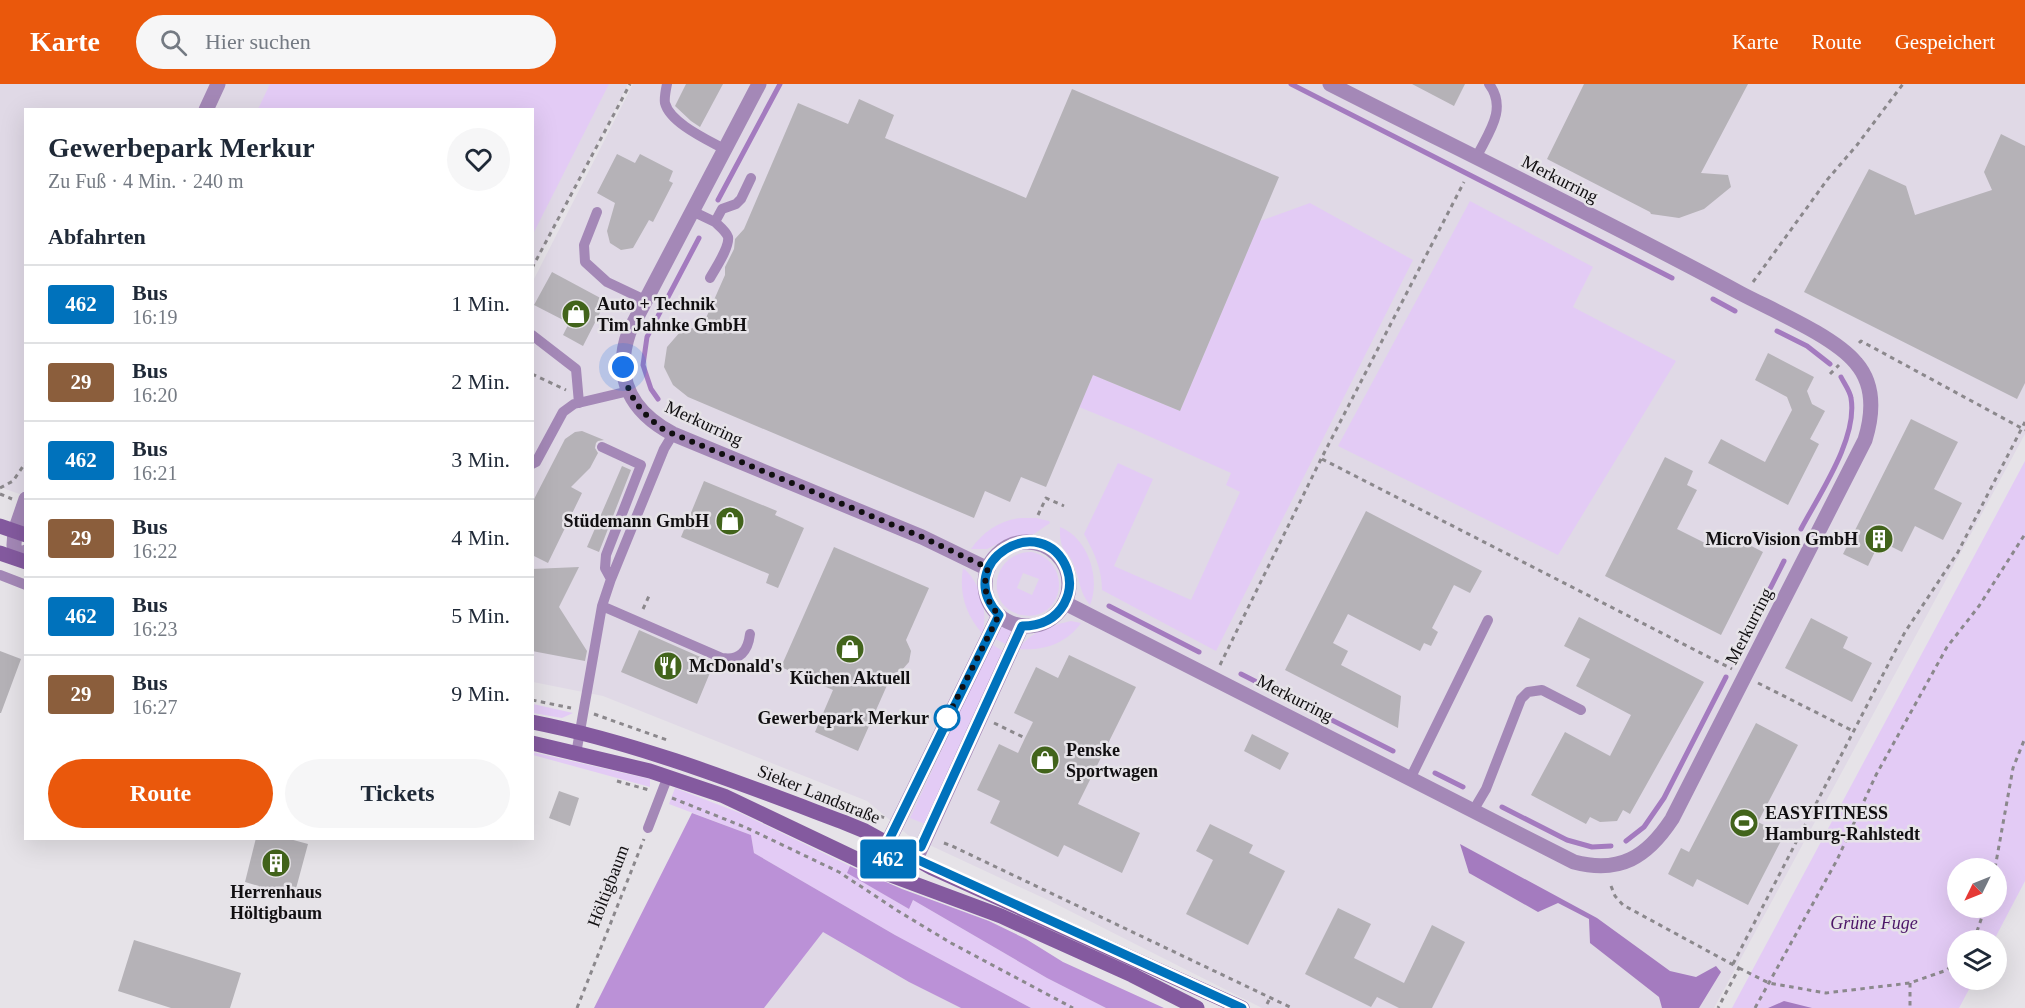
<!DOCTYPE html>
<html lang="de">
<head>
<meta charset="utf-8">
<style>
	:root { --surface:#fff; --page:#f6f6f7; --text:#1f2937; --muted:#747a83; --line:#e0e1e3; --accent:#ea580c }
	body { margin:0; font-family:Georgia,serif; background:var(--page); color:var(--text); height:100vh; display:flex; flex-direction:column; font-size:22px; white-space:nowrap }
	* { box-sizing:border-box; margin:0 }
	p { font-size:20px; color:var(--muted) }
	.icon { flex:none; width:33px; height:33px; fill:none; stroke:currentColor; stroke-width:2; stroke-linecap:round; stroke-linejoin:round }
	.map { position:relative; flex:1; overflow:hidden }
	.details { position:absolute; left:24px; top:24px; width:510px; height:732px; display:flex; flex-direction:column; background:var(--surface); border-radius:0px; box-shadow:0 6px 24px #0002 }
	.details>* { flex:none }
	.badge { padding:0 12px; border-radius:4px; font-size:21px; line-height:39px }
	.needle { width:39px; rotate:227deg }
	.tools { position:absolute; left:1947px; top:774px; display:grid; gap:12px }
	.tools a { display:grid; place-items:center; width:60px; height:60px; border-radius:50%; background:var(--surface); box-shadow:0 6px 24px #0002; font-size:30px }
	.you { position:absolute; width:30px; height:30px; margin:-15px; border:4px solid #fff; border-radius:50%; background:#1a73e8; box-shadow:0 0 0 9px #1a73e833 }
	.map>.badge { position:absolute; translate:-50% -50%; box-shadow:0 0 0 3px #fff }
	h2 { padding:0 24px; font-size:22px; line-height:54px }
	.round { display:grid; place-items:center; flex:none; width:63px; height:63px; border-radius:32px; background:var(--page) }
	.head { display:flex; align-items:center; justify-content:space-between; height:102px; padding:0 24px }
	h1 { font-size:28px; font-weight:700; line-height:45px }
	.primary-button { display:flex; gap:12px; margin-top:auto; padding:12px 24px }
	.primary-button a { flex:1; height:69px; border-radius:36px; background:var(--accent); color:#fff; font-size:24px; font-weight:700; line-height:69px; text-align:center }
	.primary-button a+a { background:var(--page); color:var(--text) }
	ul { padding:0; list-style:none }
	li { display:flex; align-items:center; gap:18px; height:78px; padding:0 24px; border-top:2px solid var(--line) }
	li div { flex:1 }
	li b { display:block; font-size:22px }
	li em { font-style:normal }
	li .badge { min-width:66px; font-weight:700; text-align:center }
	header { display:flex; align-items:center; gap:36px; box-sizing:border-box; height:84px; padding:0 30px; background:var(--accent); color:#fff }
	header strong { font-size:28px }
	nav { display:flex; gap:33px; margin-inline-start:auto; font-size:21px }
	.search { width:420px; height:54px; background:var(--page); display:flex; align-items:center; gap:15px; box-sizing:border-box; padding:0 21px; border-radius:33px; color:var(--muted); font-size:22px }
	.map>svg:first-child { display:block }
</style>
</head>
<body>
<header>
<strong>Karte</strong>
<div class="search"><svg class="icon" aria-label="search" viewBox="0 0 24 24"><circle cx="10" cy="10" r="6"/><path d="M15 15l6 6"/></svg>Hier suchen</div>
<nav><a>Karte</a><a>Route</a><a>Gespeichert</a></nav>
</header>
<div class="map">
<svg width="2025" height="924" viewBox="0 0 2025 924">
	<rect width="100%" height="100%" fill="#e6e3e8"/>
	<!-- built -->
	<path fill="#e0d9e6" d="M 0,0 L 628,0 L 533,184 L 532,26 L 26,26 L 25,412 L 0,403 Z
		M 633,0 L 2025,0 L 2025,350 L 1714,924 L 1262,924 L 1050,817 L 908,751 L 867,717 L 603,612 L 533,598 L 532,199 Z
		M 823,848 L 909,898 L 961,924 L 764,924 Z"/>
	<!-- green -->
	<path fill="#e3cbf5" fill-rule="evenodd" d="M 270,0 L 609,0 L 533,150 L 532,26 L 258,25 Z
		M 1470,117 L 1593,183 L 1573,223 L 1676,277 L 1558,471 L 1338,362 Z
		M 1310,119 L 1413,176 L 1216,567 L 1102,506 C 1102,485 1094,468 1084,450 L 1118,379 L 1153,395 L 1114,482 L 1191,516 L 1240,408 L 1226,401 L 1231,389 L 1133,345 L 1079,323 L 1093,291 L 1180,327 L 1260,137 Z
		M 2025,377 L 2025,797 L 1994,856 L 1958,856 L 1958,896 L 1974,896 L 1959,924 L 1732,924 ZM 1958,784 L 1996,784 L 1996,824 L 1958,824 Z
		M 1021,434 L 1036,434 L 1049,437 L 1050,439 L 1034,450 L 1012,453 L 987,465 L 971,465 C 983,448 1000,436 1021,434 Z
		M 1060,443 C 1088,454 1101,494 1090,521 C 1080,509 1080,498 1075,484 C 1069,464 1059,471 1060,443 Z
		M 1032,468 C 1075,479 1063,539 1022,531 C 983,524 991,467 1032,468 ZM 1023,489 L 1039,495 L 1032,511 L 1017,504 Z
		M 963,484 C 980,497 989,529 982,549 C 965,530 959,508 963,484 Z
		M 1071,537 L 1081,539 C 1066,560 1043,567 1019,565 C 1029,548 1053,541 1071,537 Z
		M 1002,543 L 1009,544 L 1012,549 L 1008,561 L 993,554 L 998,546 Z
		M 991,560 L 1003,567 L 925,740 L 910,734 Z
		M 533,620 L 573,629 L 562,634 L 533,629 Z
		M 532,668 L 650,695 L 650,703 L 533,671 Z
		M 675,704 L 740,729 L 850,782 L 848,789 L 909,825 L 913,816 L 1047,894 L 1106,924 L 1031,924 L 895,851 L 754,769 L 751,751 L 669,720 Z"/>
	<!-- forest -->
	<path fill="#bb91d7" d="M 692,729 L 751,751 L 754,769 L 895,851 L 1031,924 L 961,924 L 909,898 L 823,848 L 764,924 L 594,924 Z
		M 850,782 L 902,805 L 989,837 L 1026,855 L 1063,878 L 1164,924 L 1106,924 L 1047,894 L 913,816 L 909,825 L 847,789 Z"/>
	<!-- water -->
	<path fill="#a47bbf" d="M 1460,760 L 1597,834 L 1670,887 L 1696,893 L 1716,882 L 1721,888 L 1699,924 L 1662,924 L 1659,913 L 1590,859 L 1589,835 L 1558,819 L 1538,828 L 1469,789 Z
		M 1784,917 L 1812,924 L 1768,924 Z"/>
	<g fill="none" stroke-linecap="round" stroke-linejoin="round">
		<!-- stream -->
		<path stroke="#a47bbf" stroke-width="5" d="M 1291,0 L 1672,194
			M 718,116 L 780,0
			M 1713,215 L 1735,227
			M 1777,247 L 1807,262 L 1830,280
			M 658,315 L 651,305 L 643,281 L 647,253 L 699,154
			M 1801,445 C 1820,409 1858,354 1851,314 C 1850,307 1844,299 1841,293
			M 1109,522 L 1199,568
			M 1733,578 L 1784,477
			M 1241,590 L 1393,667
			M 1435,689 L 1463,703
			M 1502,723 L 1567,756 L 1592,763 L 1611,762
			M 1626,757 L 1644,743 L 1664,714 L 1726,593"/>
	</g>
	<!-- building -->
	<path fill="#b5b2b7" d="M 686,0 L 723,0 L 700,43 L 691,37 L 675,22 Z
		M 1412,0 L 1465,0 L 1454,22 Z
		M 1584,0 L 1748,0 L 1701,89 L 1728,91 L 1731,103 L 1704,125 L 1679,134 L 1651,130 L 1650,128 L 1547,75 Z
		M 1072,5 L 1279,93 L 1180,327 L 1093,291 L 1046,403 L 1021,393 L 1010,418 L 985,407 L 974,434 L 688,313 L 673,301 L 664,283 L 667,263 L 680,248 L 693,244 L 702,243 L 725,191 L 725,183 L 734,165 L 735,155 L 744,145 L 798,19 L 848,40 L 859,15 L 894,31 L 885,54 L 1026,114 Z
		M 2001,50 L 2025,62 L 2025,299 L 2017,315 L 1804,208 L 1869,85 L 1906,102 L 1915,131 L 1992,106 L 1984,88 Z
		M 617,70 L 635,79 L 640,70 L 673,87 L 669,97 L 673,99 L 653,138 L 649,136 L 633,164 L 621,166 L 610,159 L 607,147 L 615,119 L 597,109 Z
		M 552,188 L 606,217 L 583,262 L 563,251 L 569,239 L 534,221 Z
		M 1768,269 L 1814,293 L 1807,307 L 1812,320 L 1825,327 L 1810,355 L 1819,360 L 1788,421 L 1708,379 L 1721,355 L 1765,378 L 1792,326 L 1787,313 L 1755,296 Z
		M 1911,335 L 1958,358 L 1934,405 L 1962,419 L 1943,456 L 1915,442 L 1902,468 L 1880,457 L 1868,482 L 1843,470 Z
		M 582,347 L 604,356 L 598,357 L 596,359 L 595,364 L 598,369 L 590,384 L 571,403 L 582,409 L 548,479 L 532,471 L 532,419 L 565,355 L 575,348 Z
		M 1665,373 L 1693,387 L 1687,401 L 1697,406 L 1677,445 L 1713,463 L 1722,447 L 1763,468 L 1721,551 L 1605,492 Z
		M 622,382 L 631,386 L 599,468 L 587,463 Z
		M 704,397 L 777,427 L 775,431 L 804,444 L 778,504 L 766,499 L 769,490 L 681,453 Z
		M 1366,427 L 1482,487 L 1470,509 L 1454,501 L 1432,544 L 1438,548 L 1431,562 L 1424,559 L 1420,567 L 1348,530 L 1333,559 L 1348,567 L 1341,581 L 1401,612 L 1398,644 L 1285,586 Z
		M 834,463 L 929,504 L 906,556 L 911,567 L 909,578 L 902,586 L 892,590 L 858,667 L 815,648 L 833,606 L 781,583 Z
		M 579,483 L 559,523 L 587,567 L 585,577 L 532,567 L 532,485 Z
		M 1579,533 L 1704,598 L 1630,730 L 1623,726 L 1617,737 L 1600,738 L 1590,733 L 1586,740 L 1531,711 L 1565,648 L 1610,672 L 1631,631 L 1576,602 L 1590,575 L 1564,562 Z
		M 1811,534 L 1848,553 L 1843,564 L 1872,579 L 1852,618 L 1785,584 Z
		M 639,546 L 714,579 L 697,620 L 621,588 Z
		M 0,567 L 21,575 L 1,629 L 0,629 Z
		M 1069,571 L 1136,603 L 1078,720 L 1140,749 L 1122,789 L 1064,761 L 1058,773 L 990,739 L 1000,717 L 977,706 L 999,660 L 1018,669 L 1025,654 L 1033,638 L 1014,629 L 1036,583 L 1058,594 Z
		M 1756,639 L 1798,661 L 1758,738 L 1784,751 L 1748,821 L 1697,795 L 1693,803 L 1668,790 L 1681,764 L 1689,768 Z
		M 1252,650 L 1289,669 L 1280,686 L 1244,667 Z
		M 559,707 L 579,714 L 570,742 L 549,734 Z
		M 1210,740 L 1253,761 L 1249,769 L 1285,787 L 1248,861 L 1186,830 L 1213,776 L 1196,767 Z
		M 256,754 L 286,754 L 308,760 L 294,812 L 287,810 L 286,813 L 258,805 L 259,802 L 245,798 Z
		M 1338,824 L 1371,840 L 1354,874 L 1404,899 L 1432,841 L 1465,858 L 1432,924 L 1399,924 L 1377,913 L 1371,923 L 1305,890 Z
		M 134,856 L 241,889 L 230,924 L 171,924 L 118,907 Z"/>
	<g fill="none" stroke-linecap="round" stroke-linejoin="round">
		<!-- path -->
		<path stroke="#8b888c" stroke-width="3" stroke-dasharray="4.5 4.5" stroke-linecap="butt" d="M 532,184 L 630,0
			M 1753,198 L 1827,96 L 1857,61 L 1903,0
			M 1859,259 L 1861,257 L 2025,346
			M 532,290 L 566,306
			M 1830,290 L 1839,281
			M 1322,375 L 1732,585
			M 0,404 L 13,397 L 26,378
			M 0,410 L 12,415
			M 1038,431 L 1046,414 L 1064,422
			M 643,525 L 649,512
			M 1220,581 L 1321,375 L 1464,98
			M 1758,599 L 1853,647
			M 532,616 L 571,624
			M 594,630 L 667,656
			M 994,639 L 1025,654
			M 1099,688 L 1104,691
			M 617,697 L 649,706
			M 672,714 L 747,744 L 839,788 L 898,827 L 951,859 L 1073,924
			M 829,714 L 885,734
			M 944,759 L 952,762 L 1292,924
			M 1995,784 L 2013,684 L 2025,654
			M 1611,802 L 1615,812 L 1623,821 L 1739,884 L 1718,924
			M 1974,856 L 1985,824
			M 1733,880 L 1905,548 L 1958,468 L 2025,338
			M 1739,884 L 1769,899 L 1826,909 L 1910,899 L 1947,886 L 1958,876
			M 1910,899 L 1910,924
			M 1267,920 L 1270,914
			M 577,924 L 644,755
			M 1755,924 L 1837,776 L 1876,691 L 1947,563 L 1979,522 L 2025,450"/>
		<!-- service -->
		<path stroke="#a488b7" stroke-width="10" d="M 667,0 C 666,5 664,14 665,19 C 670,39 708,56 724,65
			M 1476,74 C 1488,49 1508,25 1489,0
			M 692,127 L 715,138 L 722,125 L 736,120 L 741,115 L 751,94
			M 597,128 L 584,161 L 585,178 L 607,198 L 645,216
			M 710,194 C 715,185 730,163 728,153 C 726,147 719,142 715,138
			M 532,251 L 576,285 L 579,319
			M 602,363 L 641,381 L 606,471 L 605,484 L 611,495
			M 532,380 L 536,378 L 563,328 L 574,320 L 629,307
			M 0,491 L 26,501
			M 602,522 L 722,574 C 740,577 748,567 750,550
			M 576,670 L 602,522 L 611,495 L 664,365 L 673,350
			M 1410,695 L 1488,536
			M 1473,727 L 1486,705 L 1521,615 L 1528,608 L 1542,606 L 1581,626
			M 648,744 L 668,692"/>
		<!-- minor -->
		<path stroke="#a488b7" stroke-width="15" d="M 759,0 L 629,248 C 613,294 631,328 673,350 L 922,453 L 988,485
			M985 500a42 42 0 1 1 84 0a42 42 0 1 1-84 0Z
			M 1065,519 L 1574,778 C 1620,790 1647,773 1672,735 L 1865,356 C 1873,330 1875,301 1856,279 C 1834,252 1772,226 1740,209 C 1605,136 1466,69 1330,0
			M 999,531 L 887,760 L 888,790 L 916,775 L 1022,542"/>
		<!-- tertiary -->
		<path stroke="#a488b7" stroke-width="15" d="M 206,26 L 218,0
			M 26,415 L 15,447 L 14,461 L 16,474 L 26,468"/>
		<!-- secondary -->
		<path stroke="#845a9f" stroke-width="15" d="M 0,442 L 26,451
			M 0,469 L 26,478
			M 532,638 C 639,659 742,700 843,738 L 865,747 L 932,784 L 1242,924
			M 532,659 L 650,687 L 724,712 L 888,790 L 1001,832 L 1132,891 L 1197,924"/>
	</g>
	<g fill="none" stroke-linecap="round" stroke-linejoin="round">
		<!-- line casing -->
		<g stroke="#fff" stroke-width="14">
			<path id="line" d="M 921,763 L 1022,542 C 1040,542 1055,536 1064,520 C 1070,509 1071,496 1067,485 C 1043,424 950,478 999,531 L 887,760 L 888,790 L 916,775 L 1242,924"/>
		</g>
		<!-- line -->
		<use href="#line" stroke="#0072bc" stroke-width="9"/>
		<!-- walk -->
		<path stroke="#110f11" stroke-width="6" stroke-dasharray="0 10.8" d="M 623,283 C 627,312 641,329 664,346 L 922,453 L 988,484 C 982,502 986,518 999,531 L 946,636 L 947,634"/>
	</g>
	<!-- icons -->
	<defs>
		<g id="shop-disc" transform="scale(1.5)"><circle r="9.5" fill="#42641b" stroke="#e6e3e8"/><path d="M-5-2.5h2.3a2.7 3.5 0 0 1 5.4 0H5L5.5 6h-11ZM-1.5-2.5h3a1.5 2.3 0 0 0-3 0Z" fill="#fff"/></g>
		<g id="building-disc" transform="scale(1.5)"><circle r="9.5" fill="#42641b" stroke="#e6e3e8"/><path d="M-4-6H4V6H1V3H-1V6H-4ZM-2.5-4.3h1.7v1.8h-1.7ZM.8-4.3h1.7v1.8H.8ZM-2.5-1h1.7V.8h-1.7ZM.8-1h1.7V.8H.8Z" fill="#fff"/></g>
		<g id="restaurant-disc" transform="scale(1.5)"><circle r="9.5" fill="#42641b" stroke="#e6e3e8"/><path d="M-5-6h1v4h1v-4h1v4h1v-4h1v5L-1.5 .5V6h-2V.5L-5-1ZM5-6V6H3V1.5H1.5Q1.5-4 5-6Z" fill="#fff"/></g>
		<g id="stadium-disc" transform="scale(1.5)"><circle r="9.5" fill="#42641b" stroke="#e6e3e8"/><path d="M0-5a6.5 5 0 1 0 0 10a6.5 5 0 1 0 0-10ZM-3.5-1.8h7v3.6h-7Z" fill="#fff"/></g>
	</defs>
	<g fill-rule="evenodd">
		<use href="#shop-disc" x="576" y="230"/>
		<use href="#shop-disc" x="730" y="437"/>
		<use href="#building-disc" x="1879" y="455"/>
		<use href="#shop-disc" x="850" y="565"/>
		<use href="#restaurant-disc" x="668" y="582"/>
		<use href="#shop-disc" x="1045" y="676"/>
		<use href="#stadium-disc" x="1744" y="739"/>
		<use href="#building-disc" x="276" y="779"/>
	</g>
	<!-- markers -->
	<circle fill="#fff" stroke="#0072bc" stroke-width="3" cx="947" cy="634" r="12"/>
	<g text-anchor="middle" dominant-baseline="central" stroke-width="5" stroke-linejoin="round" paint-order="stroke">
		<!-- street labels -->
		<g font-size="18" fill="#110f11" stroke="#e6e3e8">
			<text transform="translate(1560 95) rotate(27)">Merkurring</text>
			<text transform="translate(704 339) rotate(25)">Merkurring</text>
			<text transform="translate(1749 542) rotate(-63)">Merkurring</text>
			<text transform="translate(1295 614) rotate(27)">Merkurring</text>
			<text transform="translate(819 710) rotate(22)">Sieker Landstraße</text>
			<text transform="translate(608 802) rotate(-69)">Höltigbaum</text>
		</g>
		<!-- poi labels -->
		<g font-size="18" font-weight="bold" fill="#110f11" stroke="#e6e3e8" text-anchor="start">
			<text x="597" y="220">Auto + Technik<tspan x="597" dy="21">Tim Jahnke GmbH</tspan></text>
			<text x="709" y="437" text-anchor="end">Stüdemann GmbH</text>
			<text x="1858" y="455" text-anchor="end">MicroVision GmbH</text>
			<text x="689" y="582">McDonald's</text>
			<text x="850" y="594" text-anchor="middle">Küchen Aktuell</text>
			<text x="1066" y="666">Penske<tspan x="1066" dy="21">Sportwagen</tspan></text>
			<text x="1765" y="729">EASYFITNESS<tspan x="1765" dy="21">Hamburg-Rahlstedt</tspan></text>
			<text x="276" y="808" text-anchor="middle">Herrenhaus<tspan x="276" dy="21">Höltigbaum</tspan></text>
		</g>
		<!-- stop labels -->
		<g font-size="18" font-weight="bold" fill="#110f11" stroke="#e6e3e8" text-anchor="end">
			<text x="929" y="634">Gewerbepark Merkur</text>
		</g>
		<!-- park labels -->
		<g font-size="18" font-style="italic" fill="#4c1668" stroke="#e6e3e8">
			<text x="1874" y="839">Grüne Fuge</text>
		</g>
	</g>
</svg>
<div class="tools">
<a><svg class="needle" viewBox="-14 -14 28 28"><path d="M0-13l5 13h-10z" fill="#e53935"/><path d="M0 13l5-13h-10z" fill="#747a83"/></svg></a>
<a><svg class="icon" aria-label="layers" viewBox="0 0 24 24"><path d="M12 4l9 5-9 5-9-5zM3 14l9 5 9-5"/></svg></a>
</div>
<div class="you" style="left:623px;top:283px"></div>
<b class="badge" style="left:888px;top:775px;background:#0072bc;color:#fff">462</b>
<section class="details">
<div class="head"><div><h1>Gewerbepark Merkur</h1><p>Zu Fuß · 4 Min. · 240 m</p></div><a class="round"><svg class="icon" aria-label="heart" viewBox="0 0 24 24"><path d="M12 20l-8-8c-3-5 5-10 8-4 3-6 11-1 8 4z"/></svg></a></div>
<h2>Abfahrten</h2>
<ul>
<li><span class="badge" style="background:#0072bc;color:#fff">462</span><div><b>Bus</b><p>16:19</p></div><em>1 Min.</em></li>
<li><span class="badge" style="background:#8b5e3c;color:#fff">29</span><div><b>Bus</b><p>16:20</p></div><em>2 Min.</em></li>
<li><span class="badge" style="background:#0072bc;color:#fff">462</span><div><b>Bus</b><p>16:21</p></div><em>3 Min.</em></li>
<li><span class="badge" style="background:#8b5e3c;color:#fff">29</span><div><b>Bus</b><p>16:22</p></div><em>4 Min.</em></li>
<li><span class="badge" style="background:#0072bc;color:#fff">462</span><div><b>Bus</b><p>16:23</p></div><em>5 Min.</em></li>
<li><span class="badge" style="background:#8b5e3c;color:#fff">29</span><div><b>Bus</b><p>16:27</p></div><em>9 Min.</em></li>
</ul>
<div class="primary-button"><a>Route</a><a>Tickets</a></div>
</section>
</div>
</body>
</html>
